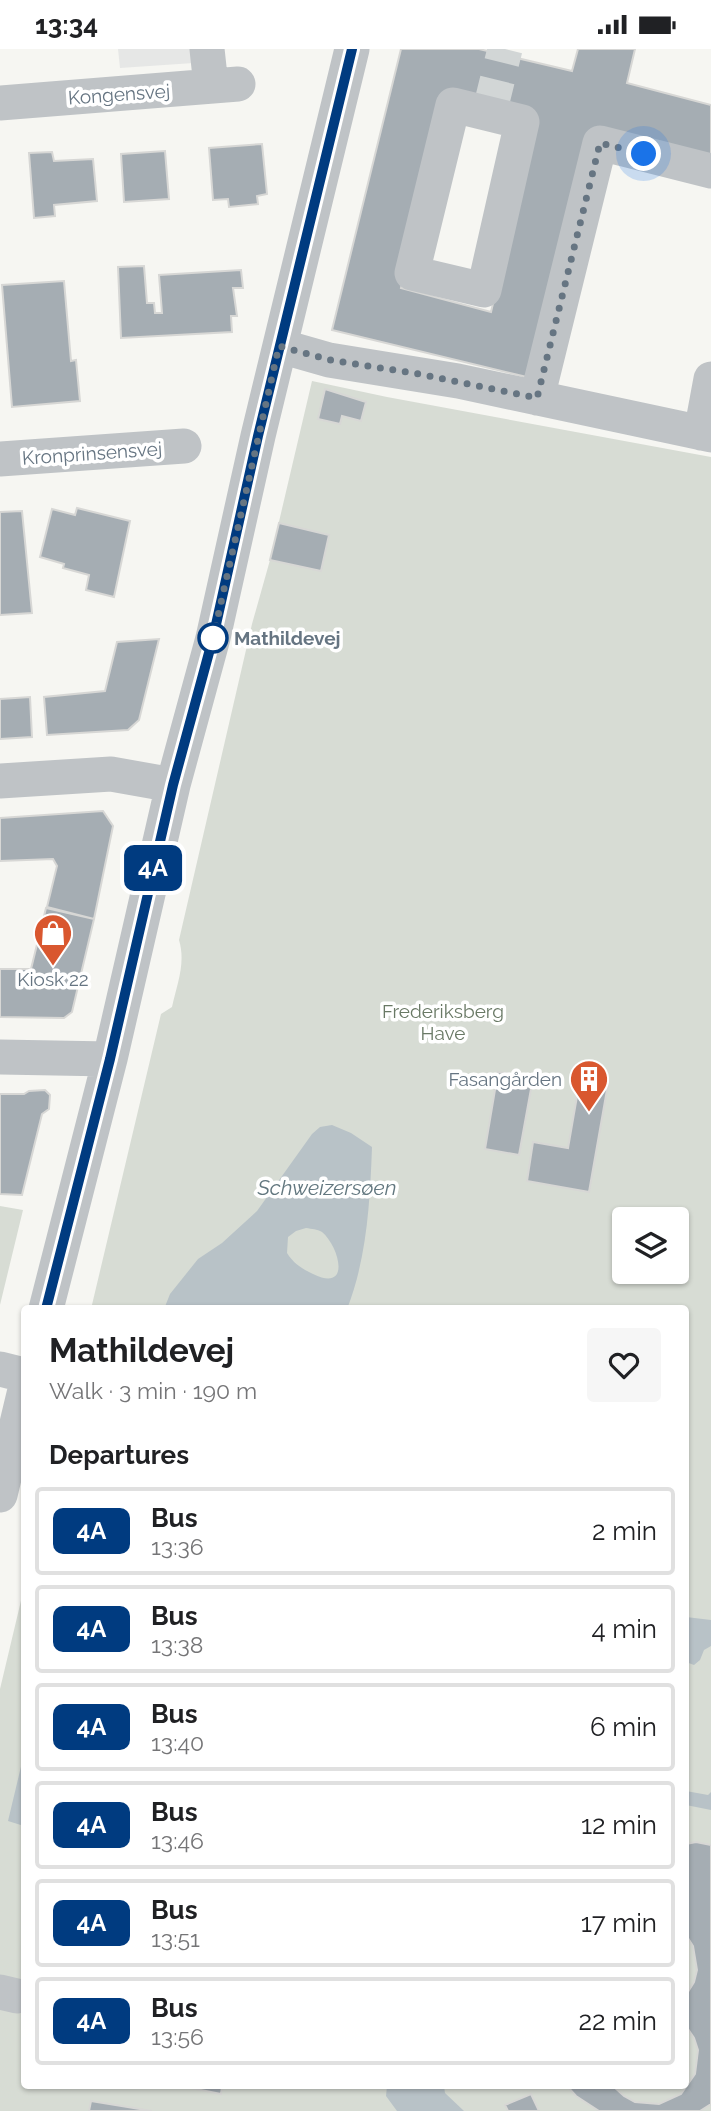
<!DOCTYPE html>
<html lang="en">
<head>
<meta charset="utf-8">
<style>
	:root { --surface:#fff; --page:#f6f6f6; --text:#202124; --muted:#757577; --line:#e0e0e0 }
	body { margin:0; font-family:Raleway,sans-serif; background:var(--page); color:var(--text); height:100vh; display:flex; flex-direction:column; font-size:26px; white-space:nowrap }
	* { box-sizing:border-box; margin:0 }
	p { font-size:23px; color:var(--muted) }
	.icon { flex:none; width:38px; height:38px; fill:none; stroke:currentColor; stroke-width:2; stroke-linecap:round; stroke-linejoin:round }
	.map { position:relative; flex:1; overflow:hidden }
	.drawer { position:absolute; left:21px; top:1256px; width:668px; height:784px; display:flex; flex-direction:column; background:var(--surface); border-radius:7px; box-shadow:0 2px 5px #0004 }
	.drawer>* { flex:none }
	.badge { padding:0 14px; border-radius:10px; font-size:24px; line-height:46px }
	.buttons { position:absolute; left:612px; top:1158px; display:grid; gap:14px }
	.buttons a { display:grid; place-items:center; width:77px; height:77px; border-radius:7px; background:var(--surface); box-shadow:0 2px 5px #0004; font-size:35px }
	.you { position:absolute; width:35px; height:35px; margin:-18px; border:5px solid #fff; border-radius:50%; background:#1a73e8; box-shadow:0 0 0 10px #1a73e833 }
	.map>.badge { position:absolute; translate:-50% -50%; box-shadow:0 0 0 4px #fff }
	h2 { padding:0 28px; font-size:26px; line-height:63px }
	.round { display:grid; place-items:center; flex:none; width:74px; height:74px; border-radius:7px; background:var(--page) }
	.head { display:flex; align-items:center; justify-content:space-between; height:119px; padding:0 28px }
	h1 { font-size:33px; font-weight:700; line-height:52px }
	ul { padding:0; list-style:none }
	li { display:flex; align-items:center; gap:21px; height:88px; margin:0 14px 10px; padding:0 14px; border:4px solid var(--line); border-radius:7px }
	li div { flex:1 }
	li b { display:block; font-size:26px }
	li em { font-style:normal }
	li .badge { min-width:77px; font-weight:700; text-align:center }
	.status { display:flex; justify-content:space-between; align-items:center; height:49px; padding:0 35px; background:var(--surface); direction:ltr }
	.status svg { height:19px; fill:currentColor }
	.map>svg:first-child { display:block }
</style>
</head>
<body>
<div class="status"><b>13:34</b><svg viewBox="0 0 49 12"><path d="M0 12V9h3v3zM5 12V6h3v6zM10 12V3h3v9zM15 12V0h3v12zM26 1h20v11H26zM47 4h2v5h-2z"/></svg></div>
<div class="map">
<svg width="711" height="2062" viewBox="0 0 711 2062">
	<rect width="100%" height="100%" fill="#f6f6f2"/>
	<!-- built -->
	<path fill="#e6e7e6" d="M 118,0 L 222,0 L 223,12 L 120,19 Z"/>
	<!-- green -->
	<path fill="#d7dcd4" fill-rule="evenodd" d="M 312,332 L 387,348 L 711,408 L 711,2062 L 0,2062 L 0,1640 L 24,1539 L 24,2037 L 686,2037 L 686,1260 L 91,1260 L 161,965 L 172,958 C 177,935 186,914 179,891 L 252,575 L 270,511 ZM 625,1171 L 677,1171 L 677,1223 L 625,1223 Z
		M 0,1157 L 23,1161 L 0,1256 Z"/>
	<!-- water -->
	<path fill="#b8c2c7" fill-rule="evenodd" d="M 332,1076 L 351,1084 L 372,1098 C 370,1153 367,1209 347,1260 L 164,1260 L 170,1245 L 198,1210 L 222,1194 L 257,1162 L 312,1085 L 320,1078 ZM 306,1179 C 312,1180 317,1180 322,1183 C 339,1197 352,1244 313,1225 C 301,1219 294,1215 287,1204 L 288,1188 L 296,1182 Z
		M 686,1568 L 711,1571 L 711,1597 L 704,1601 L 700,1611 L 694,1616 L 686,1613 Z
		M 24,1705 L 24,1777 L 8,1772 Z
		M 686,1742 L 708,1746 L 711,1743 L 711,1761 L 686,1756 Z
		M 387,2037 L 444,2037 L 445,2044 L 464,2062 L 397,2062 L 386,2047 Z"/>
	<!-- building -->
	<path fill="#a5adb3" stroke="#d7d7d5" stroke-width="2" fill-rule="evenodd" d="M 401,0 L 479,0 L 572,22 L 578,0 L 635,0 L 627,34 L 711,56 L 711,113 L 591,84 L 531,329 L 332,281 ZM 446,51 L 536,74 L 491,263 L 401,239 Z
		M 262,95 L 267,145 L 257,147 L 258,155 L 229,158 L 228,150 L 213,151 L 209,99 Z
		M 165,102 L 169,150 L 124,153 L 121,105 Z
		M 52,103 L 54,112 L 93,110 L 97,152 L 54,156 L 55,167 L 34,169 L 29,104 Z
		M 144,217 L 147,254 L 154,254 L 155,264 L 162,264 L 159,226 L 241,221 L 243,239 L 233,239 L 237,267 L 231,267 L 232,283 L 121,289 L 118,218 Z
		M 64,232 L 71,312 L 76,311 L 80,352 L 12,358 L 2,236 Z
		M 325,340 L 366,353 L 361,372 L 342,367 L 340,375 L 318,370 Z
		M 77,459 L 130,472 L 114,548 L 86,541 L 89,526 L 63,519 L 64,515 L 40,508 L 52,460 L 75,466 Z
		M 22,462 L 32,564 L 0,566 L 0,463 Z
		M 279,474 L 329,486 L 321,522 L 270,511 Z
		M 159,590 L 139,671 L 128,681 L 47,686 L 44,648 L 105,642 L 117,593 Z
		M 30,648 L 32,688 L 0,690 L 0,650 Z
		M 103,762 L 113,777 L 94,870 L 47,858 L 57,817 L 53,810 L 0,812 L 0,769 Z
		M 46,859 L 94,870 L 72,963 L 64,969 L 0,968 L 0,920 L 31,920 Z
		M 498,1023 L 533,1029 L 519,1106 L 485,1100 Z
		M 580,1030 L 608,1035 L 589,1143 L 527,1132 L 533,1093 L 568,1099 Z
		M 45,1041 L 50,1046 L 49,1060 L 42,1065 L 22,1146 L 0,1145 L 0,1045 L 24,1045 L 29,1042 Z
		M 696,1793 L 711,1796 L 711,2055 L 700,2062 L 599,2062 L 576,2047 L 567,2037 L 613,2037 L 624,2047 L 635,2053 L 659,2055 L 681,2045 L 695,2025 L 698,2001 L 694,1989 L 686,1977 L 686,1946 L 694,1933 L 697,1921 L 693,1897 L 686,1886 L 686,1795 Z
		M 181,2037 L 222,2037 L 221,2045 Z
		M 531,2045 L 539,2062 L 508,2062 L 505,2056 Z
		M 91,2052 L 152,2062 L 89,2062 Z"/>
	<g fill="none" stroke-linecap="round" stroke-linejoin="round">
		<!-- minor-tunnel -->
		<path stroke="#d2d6d6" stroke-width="35" stroke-dasharray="35 18" stroke-linecap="butt" d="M 489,65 L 505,0"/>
		<!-- minor -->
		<path stroke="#bfc3c6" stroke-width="35" d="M 207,0 L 211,37
			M 0,54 L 238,35
			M 453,56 L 522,73 L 484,241 L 412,224 Z
			M 280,297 L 329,311 L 458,332 L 711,386
			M 537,349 L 600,94 L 711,122
			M 701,384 L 711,330
			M 0,410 L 184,397
			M 0,732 L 111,725 L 173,736
			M 0,1008 L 110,1010
			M 46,1260 L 110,1010 L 173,736 L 213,589 L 258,387 L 352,0
			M 0,1320 L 24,1326
			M 0,1446 L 24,1345
			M 0,1943 L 17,1947"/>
	</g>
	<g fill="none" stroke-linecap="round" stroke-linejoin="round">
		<!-- line casing -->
		<g stroke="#fff" stroke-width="16">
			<path id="line" d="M 46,1260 L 110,1010 L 173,736 L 213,589 L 258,387 L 352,0"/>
		</g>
		<!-- line -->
		<use href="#line" stroke="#003b80" stroke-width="10"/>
		<!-- walk -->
		<path stroke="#667582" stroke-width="7" stroke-dasharray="0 12.6" d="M 213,589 L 279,297 L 330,311 L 419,325 L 537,349 L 600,94 L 644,105"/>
	</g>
	<!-- icons -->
	<defs>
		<g id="shop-pin" transform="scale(2.0125)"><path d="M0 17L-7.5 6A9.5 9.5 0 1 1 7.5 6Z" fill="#d9572f" stroke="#fff"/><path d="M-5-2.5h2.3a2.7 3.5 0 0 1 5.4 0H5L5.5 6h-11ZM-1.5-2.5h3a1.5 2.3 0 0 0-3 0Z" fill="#fff"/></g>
		<g id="building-pin" transform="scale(2.0125)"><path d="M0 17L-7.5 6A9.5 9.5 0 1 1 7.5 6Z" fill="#d9572f" stroke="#fff"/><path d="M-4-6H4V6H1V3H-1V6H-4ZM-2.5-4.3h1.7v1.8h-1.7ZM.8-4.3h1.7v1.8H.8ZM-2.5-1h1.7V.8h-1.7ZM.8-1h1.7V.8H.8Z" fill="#fff"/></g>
	</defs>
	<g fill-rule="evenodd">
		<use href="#shop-pin" x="53" y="884"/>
		<use href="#building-pin" x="589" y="1030"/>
	</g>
	<!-- markers -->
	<circle fill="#fff" stroke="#003b80" stroke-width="3.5" cx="213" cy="589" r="14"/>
	<g text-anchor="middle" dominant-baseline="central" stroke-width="7" stroke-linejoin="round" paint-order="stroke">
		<!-- street labels -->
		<g font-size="19" fill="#667582" stroke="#fff">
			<text transform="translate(119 45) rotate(-4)">Kongensvej</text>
			<text transform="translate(92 404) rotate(-4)">Kronprinsensvej</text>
		</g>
		<!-- stop labels -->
		<g font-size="19" font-weight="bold" fill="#667582" stroke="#fff" text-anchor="start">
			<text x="234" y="589">Mathildevej</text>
		</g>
		<!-- poi labels -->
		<g font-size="19" fill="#667582" stroke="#fff">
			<text x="53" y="930">Kiosk 22</text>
			<text x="562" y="1030" text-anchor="end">Fasangården</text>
		</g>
		<!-- park labels -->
		<g font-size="19" fill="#697965" stroke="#fff">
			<text x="443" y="962">Frederiksberg<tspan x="443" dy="22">Have</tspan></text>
		</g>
		<!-- water labels -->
		<g font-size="21" font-style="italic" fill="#62777f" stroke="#fff">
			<text x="327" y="1138">Schweizersøen</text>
		</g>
	</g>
</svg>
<div class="buttons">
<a><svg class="icon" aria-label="layers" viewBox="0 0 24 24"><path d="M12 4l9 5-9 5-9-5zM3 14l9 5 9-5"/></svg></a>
</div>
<div class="you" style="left:644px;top:105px"></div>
<b class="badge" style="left:153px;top:819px;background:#003b80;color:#fff">4A</b>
<section class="drawer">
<div class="head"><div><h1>Mathildevej</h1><p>Walk · 3 min · 190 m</p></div><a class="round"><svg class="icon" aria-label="heart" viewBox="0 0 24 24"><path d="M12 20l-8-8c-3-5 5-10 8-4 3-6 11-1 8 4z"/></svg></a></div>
<h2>Departures</h2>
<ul>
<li><span class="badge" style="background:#003b80;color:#fff">4A</span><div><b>Bus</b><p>13:36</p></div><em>2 min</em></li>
<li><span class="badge" style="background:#003b80;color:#fff">4A</span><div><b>Bus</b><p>13:38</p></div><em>4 min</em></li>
<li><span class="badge" style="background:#003b80;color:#fff">4A</span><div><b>Bus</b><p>13:40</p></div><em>6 min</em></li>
<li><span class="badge" style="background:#003b80;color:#fff">4A</span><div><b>Bus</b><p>13:46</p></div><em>12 min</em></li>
<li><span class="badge" style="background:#003b80;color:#fff">4A</span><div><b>Bus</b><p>13:51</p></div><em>17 min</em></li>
<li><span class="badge" style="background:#003b80;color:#fff">4A</span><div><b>Bus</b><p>13:56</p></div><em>22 min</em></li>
</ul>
</section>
</div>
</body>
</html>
